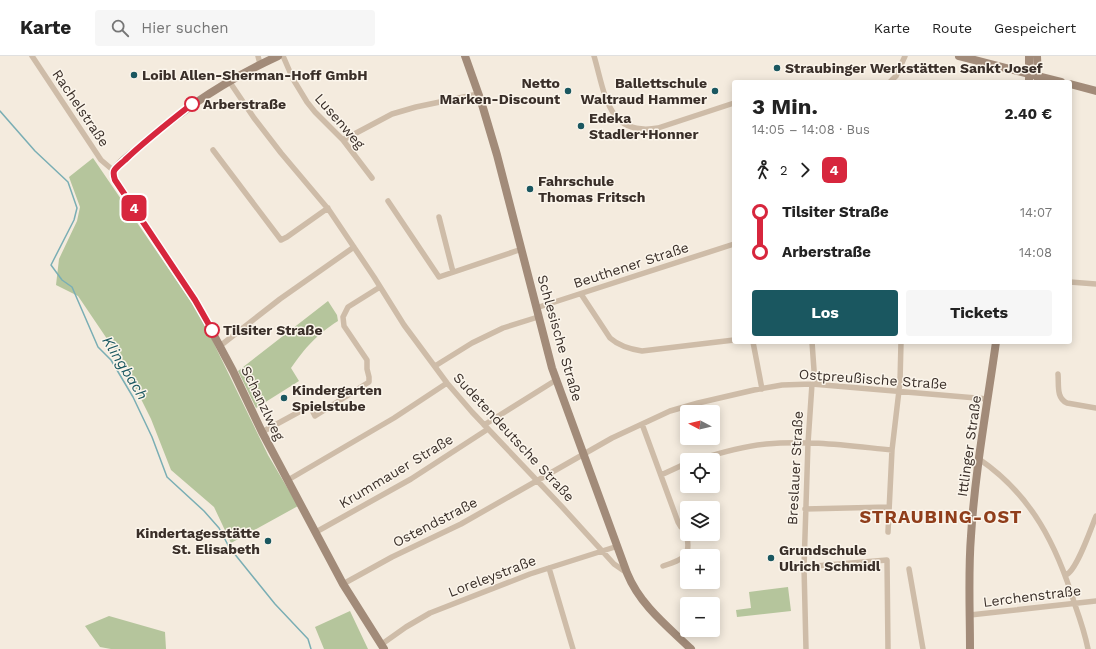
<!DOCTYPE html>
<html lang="de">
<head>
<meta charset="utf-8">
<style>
	:root { --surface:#fff; --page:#f6f6f6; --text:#222; --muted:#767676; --line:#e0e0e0; --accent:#1a5760 }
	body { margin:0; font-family:"Work Sans",sans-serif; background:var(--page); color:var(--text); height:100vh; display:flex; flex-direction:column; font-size:15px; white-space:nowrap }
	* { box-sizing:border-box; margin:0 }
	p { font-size:13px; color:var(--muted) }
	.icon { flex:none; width:22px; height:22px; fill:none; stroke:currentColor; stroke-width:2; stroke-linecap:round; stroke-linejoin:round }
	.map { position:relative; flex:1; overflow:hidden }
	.details { position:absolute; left:732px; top:24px; width:340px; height:264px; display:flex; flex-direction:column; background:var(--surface); border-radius:4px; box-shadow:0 2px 10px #0003 }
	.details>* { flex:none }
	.badge { padding:0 8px; border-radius:6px; font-size:14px; line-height:26px }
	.needle { width:26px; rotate:277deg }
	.fabs { position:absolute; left:680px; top:349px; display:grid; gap:8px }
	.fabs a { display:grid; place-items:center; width:40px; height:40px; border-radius:4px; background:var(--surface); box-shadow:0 2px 10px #0003; font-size:20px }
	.map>.badge { position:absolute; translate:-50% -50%; box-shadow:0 0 0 2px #fff }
	.legs { display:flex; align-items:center; gap:6px; height:44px; padding:0 20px; font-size:13px }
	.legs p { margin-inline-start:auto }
	.summary { display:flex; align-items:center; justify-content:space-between; height:68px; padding:0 20px }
	h1 { font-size:22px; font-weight:700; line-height:30px }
	.primary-button { display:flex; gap:8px; margin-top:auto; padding:8px 20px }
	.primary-button a { flex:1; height:46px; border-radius:4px; background:var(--accent); color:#fff; font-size:16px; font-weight:700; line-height:46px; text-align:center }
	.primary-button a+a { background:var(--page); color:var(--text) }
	ul { padding:0 20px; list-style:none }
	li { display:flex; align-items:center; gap:14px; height:40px; font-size:15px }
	li i { display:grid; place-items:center; width:6px; height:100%; margin:0 5px; background:currentColor }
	li i::after { content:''; width:10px; height:10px; margin:-5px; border:3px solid; border-radius:50%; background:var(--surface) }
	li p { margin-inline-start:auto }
	li:first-child i { background:linear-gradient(#0000 50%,currentColor 0) }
	li:last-child i { background:linear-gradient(currentColor 50%,#0000 0) }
	header { display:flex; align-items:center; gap:24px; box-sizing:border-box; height:56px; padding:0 20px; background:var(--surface); border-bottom:1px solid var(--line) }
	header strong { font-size:19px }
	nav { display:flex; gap:22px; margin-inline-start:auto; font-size:14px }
	.search { width:280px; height:36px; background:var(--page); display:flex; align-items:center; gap:10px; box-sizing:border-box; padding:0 14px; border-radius:4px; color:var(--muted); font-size:15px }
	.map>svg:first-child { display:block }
</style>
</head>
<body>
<header>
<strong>Karte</strong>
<div class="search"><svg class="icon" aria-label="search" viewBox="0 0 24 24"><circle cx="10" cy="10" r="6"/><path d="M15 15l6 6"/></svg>Hier suchen</div>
<nav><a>Karte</a><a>Route</a><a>Gespeichert</a></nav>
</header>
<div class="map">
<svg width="1096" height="593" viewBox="0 0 1096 593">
	<rect width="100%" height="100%" fill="#f4ebde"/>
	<!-- green -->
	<path fill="#b5c59c" d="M 93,102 L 200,259 L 268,399 L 298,450 L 231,487 L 214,451 L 171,414 L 151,363 L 122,305 L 78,240 L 56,229 L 59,203 L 77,165 L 80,151 L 69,121 Z
		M 328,245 L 337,259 L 338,265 C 316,279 306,291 291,312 L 299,325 L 256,352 L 238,315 Z
		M 788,531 L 791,555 L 737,561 L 736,554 L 751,552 L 749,536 Z
		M 350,555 L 368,593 L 324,593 L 315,571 Z
		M 109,560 L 165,576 L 166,593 L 111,593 L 100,591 L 85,570 Z"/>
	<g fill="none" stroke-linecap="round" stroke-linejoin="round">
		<!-- stream -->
		<path stroke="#7aaeb4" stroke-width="1.5" d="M 0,55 L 35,95 L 68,126 L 77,152 L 74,164 L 51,209 L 62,224 L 72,231 L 98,291 L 111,304 L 133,341 L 152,381 L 167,421 L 204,455 L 219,472 L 229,491 L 275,548 L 308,583 L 311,593"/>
		<!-- street -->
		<path stroke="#cebca8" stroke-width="5.5" d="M 32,0 L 101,104 L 114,115
			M 258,0 L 260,8
			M 283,0 L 293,23 L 307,46 L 315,56 L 343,84 L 372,122
			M 594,0 C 605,37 607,81 658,72 L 734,47
			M 229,25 L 254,62 L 281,97 L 329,154 L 374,221 L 404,269 L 447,327 L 472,356 L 564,453 L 614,508 L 627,517
			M 890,26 L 896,20 L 905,0
			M 343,84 L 392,58 L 416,51 L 478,38
			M 213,94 L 281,184 L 287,181 L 328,152
			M 388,145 L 439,221 L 522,193
			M 439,161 L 453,216
			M 1070,226 L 1096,228
			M 581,238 L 610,282 C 619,290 629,293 642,295 L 734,284
			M 536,252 L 734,188
			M 753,286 L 762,333
			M 812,286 L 815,328
			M 220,290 L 280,243 L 354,191
			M 435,310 L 472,287 L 503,272 L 538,261
			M 1058,318 C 1059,329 1056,342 1067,347 L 1096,352
			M 642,368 L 678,466 L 681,471 L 687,475
			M 484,369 L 556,324
			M 262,376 L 310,350 L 315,360 L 369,326 L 369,321 L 367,313 L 367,304 L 344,270 L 343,261 L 348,251 L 380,231
			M 979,403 C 1032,439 1057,490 1075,549 C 1080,563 1085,578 1088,593
			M 697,404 C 719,397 743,390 766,388 C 808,384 850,390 892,394
			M 661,419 L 687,407
			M 288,424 L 394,362 L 447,327
			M 805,453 L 889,451
			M 316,476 L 411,423 L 488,373
			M 888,476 L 892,394 L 900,326 L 901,286
			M 663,510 C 685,503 692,500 686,476
			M 804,511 L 887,504 L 888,593
			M 549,512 L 573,593
			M 909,513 L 923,593
			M 1066,519 C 1077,514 1091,472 1096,460
			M 343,528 L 392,501 L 461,468 L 612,382 L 670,355 L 698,347 L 754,334 L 782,329 L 812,328 L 988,343
			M 970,559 L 1096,545
			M 382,588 L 406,571 L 430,557 L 530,518 L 618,490
			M 806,593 L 804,511 L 808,387 L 812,328"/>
		<!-- secondary -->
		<path stroke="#a28b79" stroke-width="8" d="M 278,0 C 226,24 179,55 136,94 C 131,98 116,109 114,115 C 113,118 114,121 115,124 L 195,244 L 233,315 L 262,376 L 343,528 L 384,593
			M 465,0 L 481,45 L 497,99 L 552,312 L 627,517 C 640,549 667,570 691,593
			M 959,0 L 1061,26
			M 1037,0 L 1038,25
			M 1029,26 L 1029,0
			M 1070,28 L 1096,35
			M 970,593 C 970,555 968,517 971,480 C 975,415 987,350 996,286"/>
	</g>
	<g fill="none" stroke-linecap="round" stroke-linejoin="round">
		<!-- line-1 casing -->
		<g stroke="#fff" stroke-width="9">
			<path id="line-1" d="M 192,48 C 169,66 146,84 125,104 C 122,107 116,111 114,115 C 113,118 114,121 115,124 L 195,244 L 212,274"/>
		</g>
		<!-- line-1 -->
		<use href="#line-1" stroke="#d7263d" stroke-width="6"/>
	</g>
	<!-- markers -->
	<g fill="#1a5760" stroke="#fbf5eb" stroke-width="1.5">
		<circle cx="777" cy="12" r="4"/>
		<circle cx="134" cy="19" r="4"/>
		<circle cx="568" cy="35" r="4"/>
		<circle cx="715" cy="35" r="4"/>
		<circle cx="581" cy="70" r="4"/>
		<circle cx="530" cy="133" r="4"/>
		<circle cx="284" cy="342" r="4"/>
		<circle cx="268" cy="485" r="4"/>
		<circle cx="771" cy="502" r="4"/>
	</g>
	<g fill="#fff" stroke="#d7263d" stroke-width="2">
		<circle cx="192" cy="48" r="7"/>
		<circle cx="212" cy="274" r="7"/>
	</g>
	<g text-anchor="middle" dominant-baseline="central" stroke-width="3" stroke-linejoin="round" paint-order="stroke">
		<!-- poi labels -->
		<g font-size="14" font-weight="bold" fill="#3a2f29" stroke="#fbf5eb" text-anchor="start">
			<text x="785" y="12">Straubinger Werkstätten Sankt Josef</text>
			<text x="142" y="19">Loibl Allen-Sherman-Hoff GmbH</text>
			<text x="560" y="27" text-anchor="end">Netto<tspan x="560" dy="16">Marken-Discount</tspan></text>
			<text x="707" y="27" text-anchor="end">Ballettschule<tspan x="707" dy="16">Waltraud Hammer</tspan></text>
			<text x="589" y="62">Edeka<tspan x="589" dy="16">Stadler+Honner</tspan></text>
			<text x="538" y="125">Fahrschule<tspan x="538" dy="16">Thomas Fritsch</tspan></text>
			<text x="292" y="334">Kindergarten<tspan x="292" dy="16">Spielstube</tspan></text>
			<text x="260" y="477" text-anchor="end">Kindertagesstätte<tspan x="260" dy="16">St. Elisabeth</tspan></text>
			<text x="779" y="494">Grundschule<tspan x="779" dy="16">Ulrich Schmidl</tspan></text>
		</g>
		<!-- stop labels -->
		<g font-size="14" font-weight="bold" fill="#3a2f29" stroke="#fbf5eb" text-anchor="start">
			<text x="203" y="48">Arberstraße</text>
			<text x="223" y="274">Tilsiter Straße</text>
		</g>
		<!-- street labels -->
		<g font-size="14" fill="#3a2f29" stroke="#fbf5eb">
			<text transform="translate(81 52) rotate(56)">Rachelstraße</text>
			<text transform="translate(340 65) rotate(49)">Lusenweg</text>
			<text transform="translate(631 209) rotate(-18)">Beuthener Straße</text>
			<text transform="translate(560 282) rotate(74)">Schlesische Straße</text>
			<text transform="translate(873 323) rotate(4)">Ostpreußische Straße</text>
			<text transform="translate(263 347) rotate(64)">Schanzlweg</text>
			<text transform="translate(514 381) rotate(47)">Sudetendeutsche Straße</text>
			<text transform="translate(969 390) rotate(-82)">Ittlinger Straße</text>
			<text transform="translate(795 412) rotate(-87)">Breslauer Straße</text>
			<text transform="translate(396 415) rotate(-31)">Krummauer Straße</text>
			<text transform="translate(435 466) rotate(-27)">Ostendstraße</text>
			<text transform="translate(492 520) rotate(-21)">Loreleystraße</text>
			<text transform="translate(1032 540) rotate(-7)">Lerchenstraße</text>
		</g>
		<!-- water labels -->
		<g font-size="15" font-style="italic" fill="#1a5760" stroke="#fbf5eb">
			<text transform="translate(125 312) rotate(58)">Klingbach</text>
		</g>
		<!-- district labels -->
		<g font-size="18" font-weight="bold" letter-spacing="1" fill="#903e1b" stroke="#fbf5eb">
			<text x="941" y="460">STRAUBING-OST</text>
		</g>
	</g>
</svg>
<div class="fabs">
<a><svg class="needle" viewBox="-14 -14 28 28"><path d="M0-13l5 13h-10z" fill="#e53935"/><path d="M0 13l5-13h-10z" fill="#767676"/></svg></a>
<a><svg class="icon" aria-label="locate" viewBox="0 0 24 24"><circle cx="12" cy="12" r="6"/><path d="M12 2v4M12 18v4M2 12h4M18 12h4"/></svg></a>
<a><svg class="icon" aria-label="layers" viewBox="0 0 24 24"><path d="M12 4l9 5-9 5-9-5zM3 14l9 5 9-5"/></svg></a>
<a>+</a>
<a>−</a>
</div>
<b class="badge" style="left:134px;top:152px;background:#d7263d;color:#fff">4</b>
<section class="details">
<div class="summary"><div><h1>3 Min.</h1><p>14:05 – 14:08 · Bus</p></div><b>2.40 €</b></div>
<div class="legs"><svg class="icon" aria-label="walk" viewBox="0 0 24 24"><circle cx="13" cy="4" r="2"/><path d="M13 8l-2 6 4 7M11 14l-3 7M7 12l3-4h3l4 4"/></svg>2<svg class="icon" aria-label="forward" viewBox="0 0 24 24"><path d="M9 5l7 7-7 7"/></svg><b class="badge" style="background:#d7263d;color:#fff">4</b></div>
<ul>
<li><i style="color:#d7263d"></i><b>Tilsiter Straße</b><p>14:07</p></li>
<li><i style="color:#d7263d"></i><b>Arberstraße</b><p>14:08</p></li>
</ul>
<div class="primary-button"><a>Los</a><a>Tickets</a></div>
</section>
</div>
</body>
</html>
